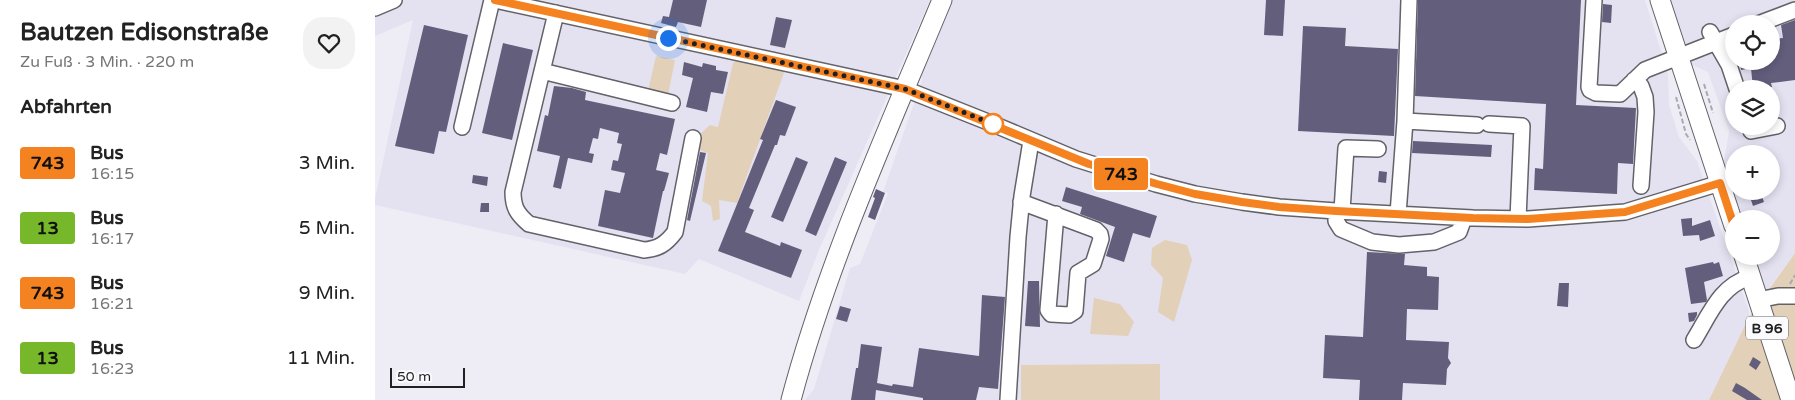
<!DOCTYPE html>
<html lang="de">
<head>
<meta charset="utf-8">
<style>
	:root { --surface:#fff; --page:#f2f2f2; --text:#222; --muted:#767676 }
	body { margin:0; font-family:"Varela Round",sans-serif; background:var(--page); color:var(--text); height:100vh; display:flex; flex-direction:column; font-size:19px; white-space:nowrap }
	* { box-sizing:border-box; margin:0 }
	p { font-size:16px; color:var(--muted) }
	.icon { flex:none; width:28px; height:28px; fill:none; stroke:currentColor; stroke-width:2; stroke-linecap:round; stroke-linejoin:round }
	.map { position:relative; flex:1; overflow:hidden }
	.side { display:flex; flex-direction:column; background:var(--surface); width:375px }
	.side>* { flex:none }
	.badge { padding:0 10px; border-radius:4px; font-size:18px; line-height:32px }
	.tools { position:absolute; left:1350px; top:15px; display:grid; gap:10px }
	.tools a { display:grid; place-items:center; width:55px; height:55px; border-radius:50%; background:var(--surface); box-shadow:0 2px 8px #0003; font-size:25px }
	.scale { position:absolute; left:15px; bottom:12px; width:75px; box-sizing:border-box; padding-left:5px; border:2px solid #201f22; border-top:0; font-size:14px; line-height:18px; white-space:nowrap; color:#201f22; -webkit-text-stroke:4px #fbfbfe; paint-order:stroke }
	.you { position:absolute; width:25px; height:25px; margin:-12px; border:4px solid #fff; border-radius:50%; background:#1a73e8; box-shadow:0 0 0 8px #1a73e833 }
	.map>.badge { position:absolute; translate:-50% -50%; box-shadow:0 0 0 2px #fff }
	h2 { padding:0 20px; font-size:19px; line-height:45px }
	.round { display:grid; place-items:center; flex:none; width:52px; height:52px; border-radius:20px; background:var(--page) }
	.head { display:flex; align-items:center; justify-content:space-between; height:85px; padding:0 20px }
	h1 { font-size:24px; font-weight:700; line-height:38px }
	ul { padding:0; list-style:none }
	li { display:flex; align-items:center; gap:15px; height:65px; padding:0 20px }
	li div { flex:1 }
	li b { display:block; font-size:19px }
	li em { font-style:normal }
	li .badge { min-width:55px; font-weight:700; text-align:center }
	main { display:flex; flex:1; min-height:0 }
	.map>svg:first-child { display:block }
</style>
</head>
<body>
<main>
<section class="side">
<div class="head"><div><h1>Bautzen Edisonstraße</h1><p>Zu Fuß · 3 Min. · 220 m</p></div><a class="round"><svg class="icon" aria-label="heart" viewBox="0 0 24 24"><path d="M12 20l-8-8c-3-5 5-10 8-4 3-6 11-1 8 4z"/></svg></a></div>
<h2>Abfahrten</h2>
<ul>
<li><span class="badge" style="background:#f58220;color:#111">743</span><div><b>Bus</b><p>16:15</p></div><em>3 Min.</em></li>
<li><span class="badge" style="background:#76b82a;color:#111">13</span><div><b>Bus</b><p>16:17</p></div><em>5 Min.</em></li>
<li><span class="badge" style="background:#f58220;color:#111">743</span><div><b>Bus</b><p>16:21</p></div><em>9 Min.</em></li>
<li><span class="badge" style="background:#76b82a;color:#111">13</span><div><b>Bus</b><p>16:23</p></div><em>11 Min.</em></li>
</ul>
</section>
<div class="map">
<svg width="1420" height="400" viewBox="0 0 1420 400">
	<rect width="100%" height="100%" fill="#eeedf5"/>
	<!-- built -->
	<path fill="#e4e2f1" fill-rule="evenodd" d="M 0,0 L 555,0 L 444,250 L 424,301 L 324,259 L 310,274 L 0,205 L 0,199 L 38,20 L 0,36 Z
		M 574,0 L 1270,0 L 1293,73 L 1294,105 L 1304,137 L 1322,161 L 1374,311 L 1374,317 L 1334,400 L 430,400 L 439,389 L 475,268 L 485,264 L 513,193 L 508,192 L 547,80 L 546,67 Z
		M 1294,0 L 1420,0 L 1420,253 L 1390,293 L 1378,256 L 1396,256 L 1396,219 L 1366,219 L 1349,161 L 1354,131 L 1333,72 L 1317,65 ZM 1359,24 L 1396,24 L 1396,61 L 1359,61 ZM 1359,89 L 1396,89 L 1396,126 L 1359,126 ZM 1359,154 L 1396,154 L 1396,191 L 1359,191 Z"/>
	<!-- green -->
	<path fill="#e3d0b9" d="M 281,56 L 300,60 L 293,95 L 273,91 Z
		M 364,58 L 410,70 L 362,203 L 344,200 L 345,219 L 338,221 L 336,206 L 327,201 L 333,153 L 322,149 L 323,136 L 335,125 L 343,127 L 358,63 Z
		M 790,240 L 812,245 L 817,260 L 799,322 L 783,312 L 788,278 L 776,265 L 777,248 Z
		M 1420,253 L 1420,400 L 1334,400 L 1374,317 Z
		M 719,298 L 745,304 L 759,322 L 753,336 L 715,334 Z
		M 785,364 L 785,400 L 646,400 L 646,365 Z"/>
	<!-- building -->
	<path fill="#645e7d" d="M 298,0 L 332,0 L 326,27 L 303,22 L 301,27 L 286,23 L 288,16 L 294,17 Z
		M 891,0 L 910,0 L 908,36 L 889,35 Z
		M 1043,0 L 1206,0 L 1201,105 L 1261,108 L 1258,164 L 1243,163 L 1242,194 L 1159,190 L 1160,168 L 1168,169 L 1171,104 L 1040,96 Z
		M 1228,4 L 1237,5 L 1236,23 L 1227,22 Z
		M 401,17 L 417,20 L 410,48 L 395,45 Z
		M 1420,20 L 1420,80 L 1396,83 L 1397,87 L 1378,89 L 1376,68 L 1366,70 L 1365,61 L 1396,61 L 1396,39 L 1408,38 L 1406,25 Z
		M 49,25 L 93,35 L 71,132 L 64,131 L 59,154 L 20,146 Z
		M 928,26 L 971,28 L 970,46 L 1023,49 L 1019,136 L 923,131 Z
		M 128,43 L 158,50 L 137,140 L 107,133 Z
		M 309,62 L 327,67 L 328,63 L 341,66 L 341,70 L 353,72 L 348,94 L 336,92 L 332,112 L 311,107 L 318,78 L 307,75 Z
		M 179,86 L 197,88 L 211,92 L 210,100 L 300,119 L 292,155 L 285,153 L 281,170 L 294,173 L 289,191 L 288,191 L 278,238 L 223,226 L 230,190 L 245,193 L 250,173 L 236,170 L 238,160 L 243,161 L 247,144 L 242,143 L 244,133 L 225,128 L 223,139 L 218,138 L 214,153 L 219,154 L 217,163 L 193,158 L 186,189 L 178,187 L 185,156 L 162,151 L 170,115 L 173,116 Z
		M 401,100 L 421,107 L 410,136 L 405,135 L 402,145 L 400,145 L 374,208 L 379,210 L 370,232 L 405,246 L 406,242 L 427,250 L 416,278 L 343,251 L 388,140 L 385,139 Z
		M 1038,141 L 1117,145 L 1116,157 L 1037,153 Z
		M 325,152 L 331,153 L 315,221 L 312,220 Z
		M 421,157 L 433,162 L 408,222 L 396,217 Z
		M 460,157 L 472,162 L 441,236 L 430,231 Z
		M 1004,171 L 1012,172 L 1011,183 L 1003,182 Z
		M 98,175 L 113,177 L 112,186 L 97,183 Z
		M 691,187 L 782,216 L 775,238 L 758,233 L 749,262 L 731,256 L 740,227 L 705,214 L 707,207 L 687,201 Z
		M 501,189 L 510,193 L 500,220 L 493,217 L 500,198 L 498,197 Z
		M 1383,191 L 1385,191 L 1389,202 L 1378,206 L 1374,194 Z
		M 106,203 L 114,203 L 114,212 L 105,212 Z
		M 1317,218 L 1317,226 L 1335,220 L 1340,236 L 1325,241 L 1324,235 L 1308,236 L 1306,219 Z
		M 992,252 L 1030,254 L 1029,265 L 1052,267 L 1052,276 L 1064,277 L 1063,310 L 1032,309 L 1031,340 L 1074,342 L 1073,358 L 1076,363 L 1072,369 L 1071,385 L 1028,383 L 1027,400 L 984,400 L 985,380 L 948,378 L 950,335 L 988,337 Z
		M 1338,262 L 1339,264 L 1344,262 L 1348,276 L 1329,282 L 1332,300 L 1331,302 L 1316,304 L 1310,268 Z
		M 653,281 L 664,281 L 665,327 L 650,326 Z
		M 1184,283 L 1194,283 L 1193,307 L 1182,306 Z
		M 607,295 L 630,297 L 623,389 L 604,387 L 601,400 L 548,400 L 548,398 L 501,390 L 500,400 L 476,400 L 481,368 L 483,368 L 486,344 L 507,347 L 502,383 L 517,386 L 518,384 L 538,387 L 544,348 L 604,356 Z
		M 465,306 L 476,309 L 472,322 L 461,319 Z
		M 1322,312 L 1322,315 L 1319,321 L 1314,322 L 1313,313 Z
		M 1378,357 L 1386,362 L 1381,370 L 1374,365 Z
		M 1361,383 L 1370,388 L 1387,400 L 1372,400 L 1357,391 Z"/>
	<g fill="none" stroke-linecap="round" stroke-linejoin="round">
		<!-- minor casing -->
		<g stroke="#636269" stroke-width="18">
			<path id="minor" d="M 120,0 L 530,89 L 618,124 L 701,159 L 781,184 L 820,194 L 867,202 L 904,207 L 961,211 L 1098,218 L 1153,219 L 1250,212 L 1345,183
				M 1219,0 L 1214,87 L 1215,90 L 1221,93 L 1245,94 L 1270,70 L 1359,35
				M 0,8 L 19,0
				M 181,13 L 138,192 C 138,207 142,214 154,224 L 269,250 C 283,249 291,244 300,232 L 318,138
				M 1383,24 L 1420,10
				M 1335,32 L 1354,65 L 1362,89
				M 167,71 L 297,103
				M 1259,80 L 1266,86 L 1270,97 L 1271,112 L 1266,186
				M 1030,121 L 1034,0
				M 1114,124 L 1147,126 L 1143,219
				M 1375,126 L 1376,131 L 1402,126
				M 87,127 L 117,0
				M 646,202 L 721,230 L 725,234 L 726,239 L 718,264 L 703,273 L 700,311 L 694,315 L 676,314 L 673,310 L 681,214
				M 961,211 L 961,221 L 966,229 L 997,242 L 1024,245 L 1059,242 L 1084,232 L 1089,218
				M 967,211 L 971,148 L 1003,149
				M 1023,214 L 1030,121 L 1102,125
				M 1383,300 L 1403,296 L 1420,296
				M 1319,340 C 1335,314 1345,286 1375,277
				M 633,400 L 643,237 L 647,196 L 656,141"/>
		</g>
		<!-- major casing -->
		<g stroke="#636269" stroke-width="21">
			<path id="major" d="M 1285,0 L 1359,226
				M 1369,256 L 1416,400
				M 416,400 C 452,264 513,130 567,0"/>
		</g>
		<!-- path -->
		<path stroke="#aaa9af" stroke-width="2" stroke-dasharray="5 2.5" stroke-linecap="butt" d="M 1329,84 L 1338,113
			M 1301,97 L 1311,134 L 1315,140
			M 1354,239 L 1357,249
			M 1415,284 L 1420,275"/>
		<!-- minor -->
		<use href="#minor" stroke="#fff" stroke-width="15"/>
		<!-- major -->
		<use href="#major" stroke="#fff" stroke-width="19"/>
	</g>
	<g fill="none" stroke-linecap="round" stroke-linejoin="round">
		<!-- line casing -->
		<g stroke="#fff" stroke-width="11">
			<path id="line" d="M 120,0 L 530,89 L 714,164 L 782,184 L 820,194 L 867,202 L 904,207 L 961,211 L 1098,218 L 1153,219 L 1250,212 L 1345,183 L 1359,226"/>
		</g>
		<!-- line -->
		<use href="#line" stroke="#f58220" stroke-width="8"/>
		<!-- walk -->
		<path stroke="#201f22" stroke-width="5" stroke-dasharray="0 9" d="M 293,38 L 530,89 L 618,124"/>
	</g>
	<!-- markers -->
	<circle fill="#fff" stroke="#f58220" stroke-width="2.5" cx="618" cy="124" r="10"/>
	<g text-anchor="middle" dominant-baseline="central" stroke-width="5" stroke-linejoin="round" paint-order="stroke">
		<!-- shield labels -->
		<rect fill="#fbfbfe" stroke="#626164" stroke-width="1" x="1371" y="316.5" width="42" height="23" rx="4"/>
		<g font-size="14" font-weight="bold" fill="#201f22">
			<text x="1392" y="328">B 96</text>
		</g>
	</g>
</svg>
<div class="tools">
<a><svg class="icon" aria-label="locate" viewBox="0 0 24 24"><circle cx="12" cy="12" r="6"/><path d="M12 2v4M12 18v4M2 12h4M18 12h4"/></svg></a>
<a><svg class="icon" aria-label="layers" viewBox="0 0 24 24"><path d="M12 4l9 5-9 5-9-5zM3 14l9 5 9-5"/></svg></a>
<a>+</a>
<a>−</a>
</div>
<div class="scale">50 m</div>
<div class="you" style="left:293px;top:38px"></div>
<b class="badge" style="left:746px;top:174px;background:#f58220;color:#111">743</b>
</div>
</main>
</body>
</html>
